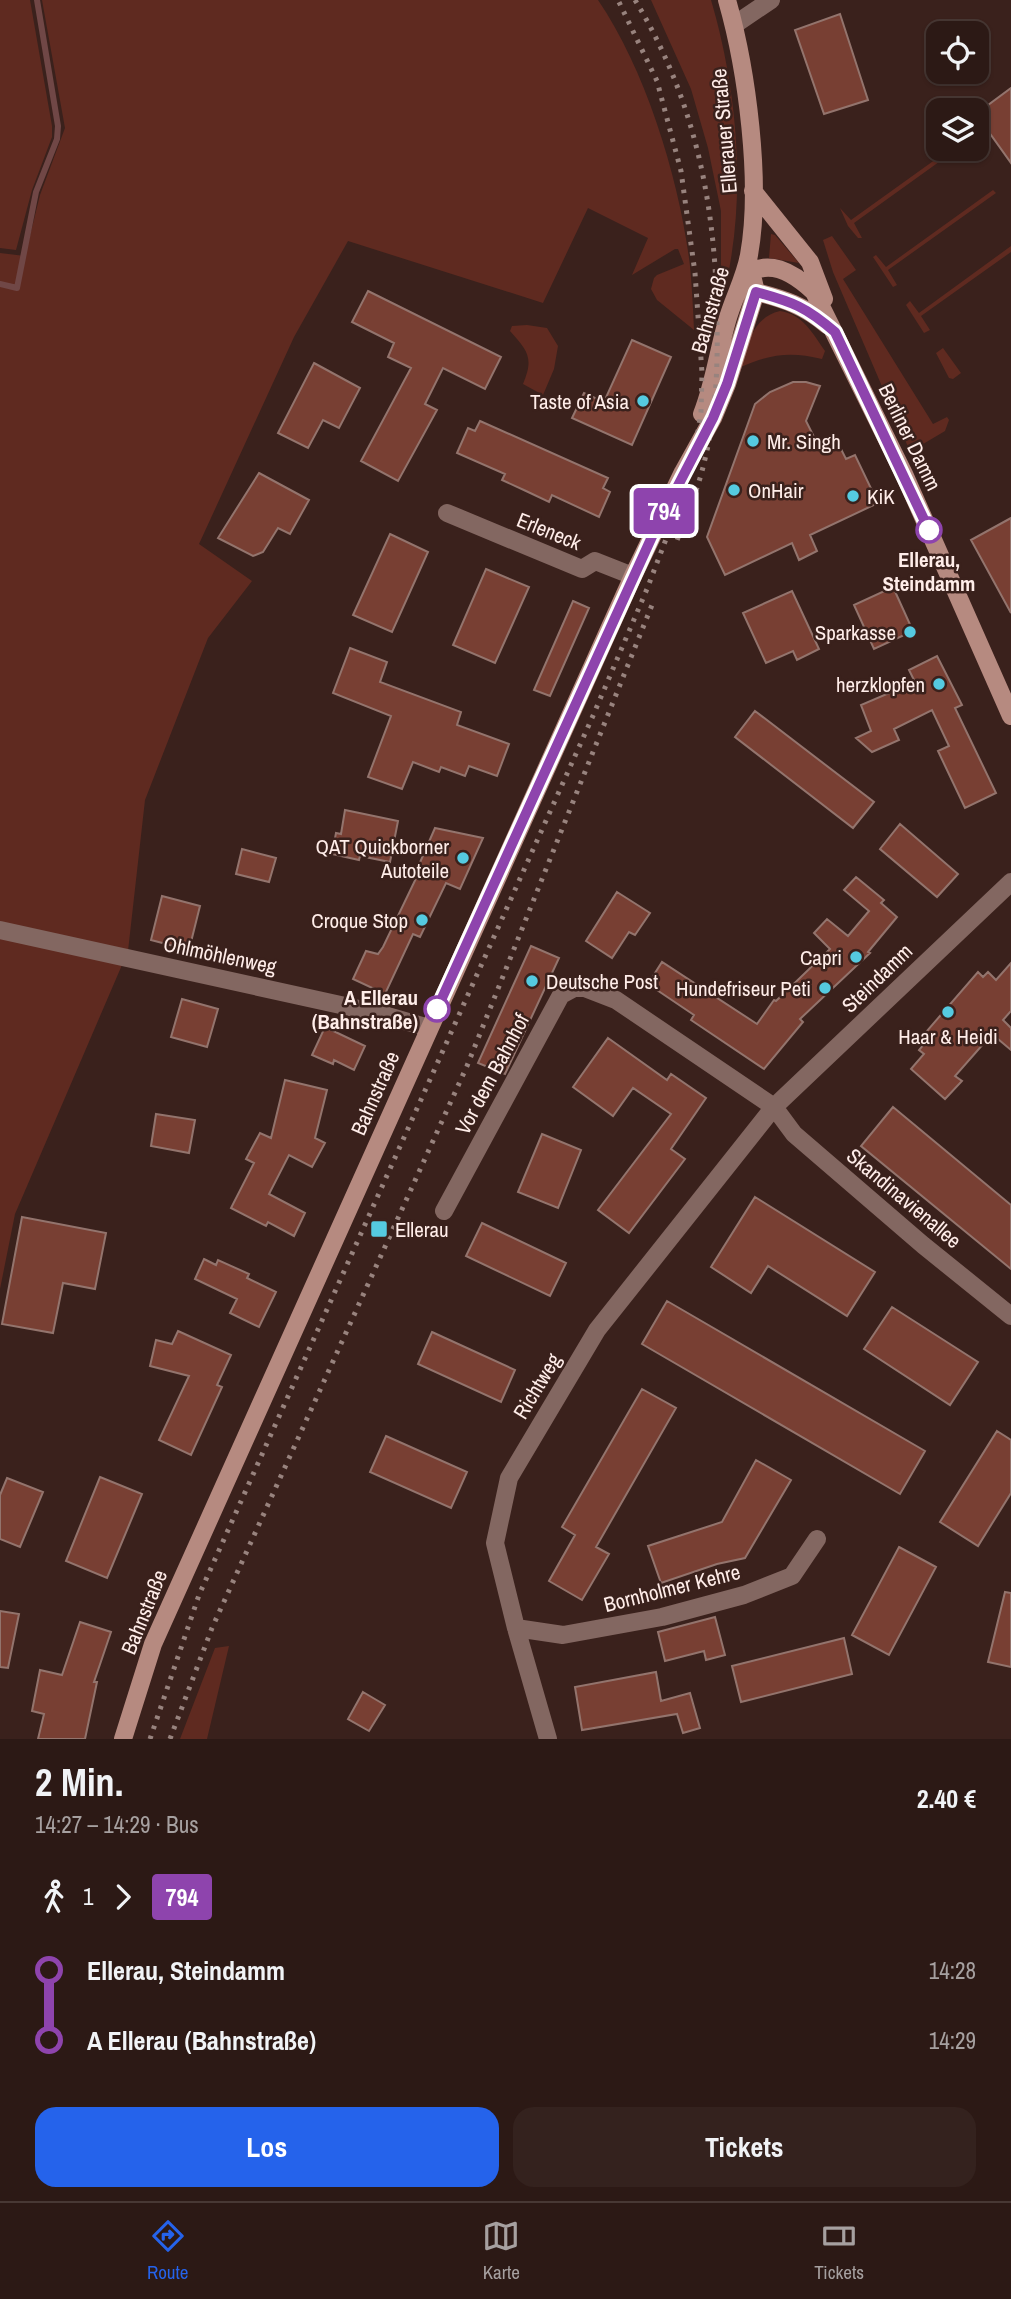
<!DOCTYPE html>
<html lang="de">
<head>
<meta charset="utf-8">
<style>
	:root { --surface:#2c1915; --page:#34221e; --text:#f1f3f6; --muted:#a6a0a0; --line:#483834; --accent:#2563eb }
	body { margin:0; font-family:"Archivo Narrow",sans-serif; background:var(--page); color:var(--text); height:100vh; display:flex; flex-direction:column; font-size:26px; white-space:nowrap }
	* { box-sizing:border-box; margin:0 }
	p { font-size:23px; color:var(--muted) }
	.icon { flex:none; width:38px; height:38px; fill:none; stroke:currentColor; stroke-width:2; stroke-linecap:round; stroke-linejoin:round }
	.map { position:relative; height:1739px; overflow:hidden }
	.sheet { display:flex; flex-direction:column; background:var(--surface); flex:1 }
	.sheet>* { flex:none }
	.badge { padding:0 14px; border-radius:5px; font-size:24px; line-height:46px }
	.fabs { position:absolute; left:926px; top:21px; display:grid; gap:14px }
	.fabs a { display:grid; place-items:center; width:63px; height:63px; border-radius:14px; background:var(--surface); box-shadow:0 2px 5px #0004,0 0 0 2px var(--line); font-size:35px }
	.map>.badge { position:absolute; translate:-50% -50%; box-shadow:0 0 0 4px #fff }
	.legs { display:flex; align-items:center; gap:10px; height:77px; padding:0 35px; font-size:23px }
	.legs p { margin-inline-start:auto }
	.head { display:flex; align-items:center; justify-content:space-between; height:119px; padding:0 35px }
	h1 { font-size:38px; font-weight:800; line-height:52px }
	.action { display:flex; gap:14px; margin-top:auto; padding:14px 35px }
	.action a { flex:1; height:80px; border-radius:21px; background:var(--accent); color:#fff; font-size:28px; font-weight:800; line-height:80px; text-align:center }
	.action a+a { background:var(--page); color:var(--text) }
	ul { padding:0 35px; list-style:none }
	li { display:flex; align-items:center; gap:24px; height:70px; font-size:26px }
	li i { display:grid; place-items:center; width:10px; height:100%; margin:0 9px; background:currentColor }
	li i::after { content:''; width:18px; height:18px; margin:-9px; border:5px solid; border-radius:50%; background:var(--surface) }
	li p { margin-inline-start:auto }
	li:first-child i { background:linear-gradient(#0000 50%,currentColor 0) }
	li:last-child i { background:linear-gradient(currentColor 50%,#0000 0) }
	.tabs { display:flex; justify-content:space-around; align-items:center; height:98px; border-top:2px solid var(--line); background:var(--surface); font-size:19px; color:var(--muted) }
	.tabs a { display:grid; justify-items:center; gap:4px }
	.tabs .on { color:var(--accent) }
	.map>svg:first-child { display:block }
</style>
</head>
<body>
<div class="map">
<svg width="1011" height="1739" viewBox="0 0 1011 1739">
	<rect width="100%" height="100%" fill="#3a211c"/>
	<!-- green -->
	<path fill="#5f2a20" d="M 0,0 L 30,0 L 52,126 L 52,137 L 32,190 L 16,250 L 0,248 Z
		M 42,0 L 598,0 C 646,70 680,181 690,266 C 692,287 693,308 694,330 L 657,300 L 651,289 L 654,278 L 657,275 L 684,264 L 678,249 L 675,249 L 632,275 L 648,238 L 588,208 L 543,303 L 348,241 L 294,337 L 199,544 L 252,581 L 208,638 L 145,800 L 128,951 L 15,1214 L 0,1289 L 0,253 L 25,256 L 40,195 L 65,128 Z
		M 651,0 L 711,0 C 739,95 748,208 721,304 L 721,211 L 708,148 L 691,89 Z
		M 950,149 L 957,149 L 854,223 L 862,238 L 858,238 L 848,226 L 840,208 L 851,220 Z
		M 993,190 L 996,193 L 888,270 L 897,285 L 893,287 L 873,257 L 876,255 L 886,267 Z
		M 771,234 L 775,235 L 799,263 L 769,258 Z
		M 832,236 L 856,270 L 843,279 L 933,424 L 947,417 L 949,420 L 945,431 L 913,450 L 909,449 L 905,440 L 833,272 L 823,240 Z
		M 1011,246 L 1011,252 L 921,316 L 930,330 L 924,333 L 906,305 L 910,301 L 919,313 Z
		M 780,311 C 803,314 813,334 825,351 L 822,359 C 790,351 770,354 739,368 C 748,344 753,317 780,311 Z
		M 527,325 L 547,328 L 558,346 L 554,369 L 543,395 L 523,384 C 534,358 528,351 510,331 L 512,326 Z
		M 943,348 L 961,373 L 953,379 L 949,378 L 936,353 Z
		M 229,1646 L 207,1739 L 180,1739 L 215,1648 Z"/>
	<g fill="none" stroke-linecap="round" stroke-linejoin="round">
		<!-- stream -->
		<path stroke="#704746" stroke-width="6" d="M 0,284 L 17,288 L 36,192 L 57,139 L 58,126 L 37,0"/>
	</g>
	<!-- building -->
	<path fill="#783f33" stroke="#93746d" stroke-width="2" d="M 840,14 L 868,100 L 824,114 L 795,30 Z
		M 1011,88 L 1011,163 L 976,114 Z
		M 368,291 L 501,357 L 485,389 L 443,368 L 425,404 L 437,410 L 398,481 L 361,461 L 411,368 L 388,357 L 394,343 L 352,322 Z
		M 632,340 L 671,357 L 632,445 L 572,418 L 584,393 L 604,402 Z
		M 314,363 L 360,388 L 339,428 L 323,420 L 308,448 L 278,433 Z
		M 793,382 L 806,382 L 820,386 L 806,421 L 822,453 L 839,445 L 846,459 L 855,455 L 878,503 L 810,535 L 817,551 L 799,560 L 792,543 L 725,575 L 707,537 L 755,404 L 770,392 Z
		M 480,421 L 608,478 L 603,488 L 610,492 L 599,517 L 552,495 L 549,502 L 526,491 L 502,480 L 505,474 L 457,453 L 468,428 L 475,431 Z
		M 259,473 L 309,500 L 290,534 L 278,528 L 263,552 L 253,556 L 218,538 Z
		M 1011,518 L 1011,613 L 971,540 Z
		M 390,534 L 428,552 L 392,632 L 353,615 Z
		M 486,569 L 529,587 L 495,663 L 453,645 Z
		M 893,587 L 913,631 L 874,649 L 854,605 Z
		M 792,591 L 819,649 L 797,660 L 793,651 L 766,663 L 743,613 Z
		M 573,601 L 589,608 L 550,696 L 534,690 Z
		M 350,648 L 387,662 L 380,682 L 461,712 L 457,725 L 509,744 L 497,776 L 469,766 L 465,776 L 441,767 L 439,772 L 413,762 L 402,789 L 368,777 L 391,716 L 333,693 Z
		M 937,656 L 962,705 L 955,708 L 996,793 L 965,808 L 938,751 L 949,746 L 932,710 L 894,729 L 899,740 L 872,752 L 856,738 L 871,731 L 861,705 L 915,682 L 909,670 Z
		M 755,711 L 874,802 L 853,828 L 735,737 Z
		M 345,810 L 398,821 L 390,862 L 360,856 L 359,860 L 332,854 L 336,833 L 341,834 Z
		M 900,824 L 958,874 L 937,897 L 880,849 Z
		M 435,828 L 483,838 L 460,889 L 446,883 L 420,937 L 413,934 L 385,994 L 353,979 L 366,951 L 378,954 L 383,947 L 421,868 L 418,867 Z
		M 242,849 L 276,858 L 269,882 L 236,874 Z
		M 856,877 L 884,900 L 881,903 L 897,917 L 868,952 L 870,953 L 800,1019 L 803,1022 L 764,1069 L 691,1020 L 694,1015 L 648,984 L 662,962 L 757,1024 L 774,1000 L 776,1001 L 830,949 L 814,933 L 827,919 L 848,936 L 869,911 L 844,890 Z
		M 617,892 L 650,913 L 635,935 L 629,932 L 612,958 L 586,941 Z
		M 162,896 L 200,906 L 189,950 L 151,940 Z
		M 531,946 L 559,958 L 505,1074 L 478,1063 Z
		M 1011,963 L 1011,1011 L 1003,1020 L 1011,1028 L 1011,1050 L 992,1034 L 955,1076 L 962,1081 L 945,1099 L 911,1069 L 924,1054 L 919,1050 L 925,1043 L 920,1039 L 978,972 L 983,977 L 988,972 L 996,980 Z
		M 182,999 L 218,1009 L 207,1047 L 171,1037 Z
		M 325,1027 L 365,1046 L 354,1070 L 334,1060 L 333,1064 L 312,1055 Z
		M 608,1038 L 667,1080 L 671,1074 L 706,1098 L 671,1149 L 685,1159 L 629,1233 L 598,1210 L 671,1114 L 633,1088 L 613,1116 L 573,1087 Z
		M 285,1080 L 327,1090 L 315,1138 L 325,1143 L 312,1167 L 289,1155 L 269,1194 L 305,1213 L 294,1236 L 268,1222 L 266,1226 L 231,1208 L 254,1163 L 246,1159 L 260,1133 L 271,1138 Z
		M 893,1107 L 1011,1205 L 1011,1269 L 861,1146 Z
		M 156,1114 L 195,1120 L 189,1153 L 151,1146 Z
		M 542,1134 L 581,1150 L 558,1208 L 518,1192 Z
		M 755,1197 L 875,1272 L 847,1316 L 768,1266 L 751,1293 L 711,1267 Z
		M 22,1217 L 106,1233 L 95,1289 L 63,1283 L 53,1333 L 2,1324 Z
		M 482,1223 L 566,1263 L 550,1296 L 466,1256 Z
		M 204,1259 L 216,1265 L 218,1260 L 249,1274 L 247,1278 L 276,1292 L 259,1327 L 230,1313 L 237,1299 L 195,1279 Z
		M 667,1301 L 925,1451 L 900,1494 L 642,1344 Z
		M 892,1307 L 978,1362 L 950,1405 L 864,1349 Z
		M 178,1331 L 231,1355 L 217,1385 L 222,1387 L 191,1455 L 159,1440 L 189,1376 L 150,1366 L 156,1340 L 172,1344 Z
		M 432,1332 L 515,1370 L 501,1402 L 418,1364 Z
		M 642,1389 L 676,1408 L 596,1547 L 609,1554 L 582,1600 L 549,1581 L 575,1535 L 562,1527 Z
		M 997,1431 L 1011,1440 L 1011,1493 L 978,1546 L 940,1522 Z
		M 386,1436 L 467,1472 L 451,1508 L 370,1472 Z
		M 756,1460 L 791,1480 L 745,1558 L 717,1564 L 661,1583 L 648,1546 L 722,1522 Z
		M 100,1477 L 142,1494 L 107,1578 L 66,1561 Z
		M 7,1478 L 43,1492 L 20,1547 L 0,1539 L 0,1495 Z
		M 899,1547 L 936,1567 L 889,1655 L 852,1635 Z
		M 1005,1592 L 1011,1593 L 1011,1667 L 988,1662 Z
		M 0,1611 L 19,1614 L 8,1668 L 0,1667 Z
		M 715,1617 L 725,1655 L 706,1660 L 704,1651 L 665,1661 L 658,1632 Z
		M 80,1622 L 111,1632 L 94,1682 L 97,1682 L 85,1739 L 38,1739 L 44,1714 L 32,1711 L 40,1670 L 62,1675 Z
		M 844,1638 L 852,1674 L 741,1702 L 732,1666 Z
		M 656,1672 L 661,1701 L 690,1693 L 700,1728 L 683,1733 L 677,1714 L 582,1730 L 575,1687 Z
		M 363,1692 L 385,1705 L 369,1731 L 348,1719 Z"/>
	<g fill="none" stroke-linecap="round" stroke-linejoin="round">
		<!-- minor -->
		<path stroke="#836761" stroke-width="18" d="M 734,25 L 771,0
			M 447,513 L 582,569 L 595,561 L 633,576
			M 0,930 L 377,1013 L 429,1028
			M 444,1211 L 561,995 L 574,988 L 585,988 L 616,1000 L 774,1107 L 794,1134 L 923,1245 L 1011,1316
			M 516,1628 L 563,1635 L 662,1617 L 744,1595 L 792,1576 L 817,1539
			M 548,1739 L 516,1628 L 495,1543 L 509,1478 L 597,1330 L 774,1107 L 1011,882"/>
		<!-- secondary -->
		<path stroke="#b68a80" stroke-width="18" d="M 753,191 L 810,262 L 824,299
			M 743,279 C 766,255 794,273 814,292 L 904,474 L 1011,716
			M 756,292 C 784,299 805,306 827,325
			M 702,414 C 714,384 718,352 727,321 C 733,299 745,278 749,255 C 762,183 747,70 727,0
			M 123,1739 L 153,1644 L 633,576 L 683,472 L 713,418 L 727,384 L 756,292 L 748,259"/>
		<!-- rail -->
		<path stroke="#98837e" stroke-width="5" stroke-dasharray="3.5 7" stroke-linecap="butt" d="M 635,0 C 695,99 716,205 717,320 C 718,368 716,416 704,463 C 698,490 686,516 676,543
			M 150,1739 L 199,1595 L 592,718 L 647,589 L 671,526 L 694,457 L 701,412 L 702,373 L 695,273 L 681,171 L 657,81 L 618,0
			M 170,1739 L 212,1628 L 467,1066 L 652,605"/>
	</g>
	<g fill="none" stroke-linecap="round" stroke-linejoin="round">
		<!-- line-1 casing -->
		<g stroke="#fff" stroke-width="16">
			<path id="line-1" d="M 437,1009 L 655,530 L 713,418 L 727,384 L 756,292 C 793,302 806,307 835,332 L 929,530"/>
		</g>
		<!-- line-1 -->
		<use href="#line-1" stroke="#8e44ad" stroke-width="10"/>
	</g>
	<!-- markers -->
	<g fill="#55cae0" stroke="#3a211c" stroke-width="2.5">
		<circle cx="643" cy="401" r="7"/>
		<circle cx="753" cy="441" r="7"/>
		<circle cx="734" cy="490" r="7"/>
		<circle cx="853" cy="496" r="7"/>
		<circle cx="910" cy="632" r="7"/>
		<circle cx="939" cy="684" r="7"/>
		<circle cx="463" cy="858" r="7"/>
		<circle cx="422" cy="920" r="7"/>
		<circle cx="856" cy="957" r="7"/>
		<circle cx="532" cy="981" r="7"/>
		<circle cx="825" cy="988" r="7"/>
		<circle cx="948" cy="1012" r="7"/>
		<rect x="370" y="1220" width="18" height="18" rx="3.5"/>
	</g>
	<g fill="#fff" stroke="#8e44ad" stroke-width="3.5">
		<circle cx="929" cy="530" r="12"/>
		<circle cx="437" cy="1009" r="12"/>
	</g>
	<g text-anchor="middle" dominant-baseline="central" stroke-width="5" stroke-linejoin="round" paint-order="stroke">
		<!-- street labels -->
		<g font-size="21" fill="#ffede9" stroke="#3a211c">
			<text transform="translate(724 131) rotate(-95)">Ellerauer Straße</text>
			<text transform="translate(710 310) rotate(-74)">Bahnstraße</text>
			<text transform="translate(910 437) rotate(64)">Berliner Damm</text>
			<text transform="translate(549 531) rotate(22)">Erleneck</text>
			<text transform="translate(220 955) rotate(12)">Ohlmöhlenweg</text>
			<text transform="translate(877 978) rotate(-44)">Steindamm</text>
			<text transform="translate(492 1074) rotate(-62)">Vor dem Bahnhof</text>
			<text transform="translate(375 1093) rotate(-66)">Bahnstraße</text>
			<text transform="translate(904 1198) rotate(40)">Skandinavienallee</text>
			<text transform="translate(537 1386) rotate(-59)">Richtweg</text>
			<text transform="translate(672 1588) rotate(-14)">Bornholmer Kehre</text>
			<text transform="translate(144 1612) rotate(-68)">Bahnstraße</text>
		</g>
		<!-- poi labels -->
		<g font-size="21" fill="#ffede9" stroke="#3a211c" text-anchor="end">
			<text x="629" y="401">Taste of Asia</text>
			<text x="767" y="441" text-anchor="start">Mr. Singh</text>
			<text x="748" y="490" text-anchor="start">OnHair</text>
			<text x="867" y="496" text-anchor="start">KiK</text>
			<text x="896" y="632">Sparkasse</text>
			<text x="925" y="684">herzklopfen</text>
			<text x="449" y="846">QAT Quickborner<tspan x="449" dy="24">Autoteile</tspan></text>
			<text x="408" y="920">Croque Stop</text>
			<text x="842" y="957">Capri</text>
			<text x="546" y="981" text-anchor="start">Deutsche Post</text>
			<text x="811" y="988">Hundefriseur Peti</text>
			<text x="948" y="1036" text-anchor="middle">Haar &amp; Heidi</text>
			<text x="395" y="1229" text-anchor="start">Ellerau</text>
		</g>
		<!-- stop labels -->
		<g font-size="21" font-weight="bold" fill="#ffede9" stroke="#3a211c">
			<text x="929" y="559">Ellerau,<tspan x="929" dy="24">Steindamm</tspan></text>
			<text x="418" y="997" text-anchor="end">A Ellerau<tspan x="418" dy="24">(Bahnstraße)</tspan></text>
		</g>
	</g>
</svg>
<div class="fabs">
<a><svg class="icon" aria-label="locate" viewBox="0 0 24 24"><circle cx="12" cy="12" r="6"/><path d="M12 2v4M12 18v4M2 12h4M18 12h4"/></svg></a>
<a><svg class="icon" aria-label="layers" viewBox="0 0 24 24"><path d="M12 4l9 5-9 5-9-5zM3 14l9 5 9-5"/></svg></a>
</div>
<b class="badge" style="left:664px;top:511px;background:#8e44ad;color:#fff">794</b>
</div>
<section class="sheet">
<div class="head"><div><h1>2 Min.</h1><p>14:27 – 14:29 · Bus</p></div><b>2.40 €</b></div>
<div class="legs"><svg class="icon" aria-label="walk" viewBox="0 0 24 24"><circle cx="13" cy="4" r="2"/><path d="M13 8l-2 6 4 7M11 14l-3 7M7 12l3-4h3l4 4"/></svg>1<svg class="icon" aria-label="forward" viewBox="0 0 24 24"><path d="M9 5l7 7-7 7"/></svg><b class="badge" style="background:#8e44ad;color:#fff">794</b></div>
<ul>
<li><i style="color:#8e44ad"></i><b>Ellerau, Steindamm</b><p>14:28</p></li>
<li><i style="color:#8e44ad"></i><b>A Ellerau (Bahnstraße)</b><p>14:29</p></li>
</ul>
<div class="action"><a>Los</a><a>Tickets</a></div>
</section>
<nav class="tabs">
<a class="on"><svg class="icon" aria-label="directions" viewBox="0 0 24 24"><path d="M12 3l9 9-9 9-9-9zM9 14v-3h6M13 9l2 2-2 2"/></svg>Route</a>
<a><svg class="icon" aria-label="map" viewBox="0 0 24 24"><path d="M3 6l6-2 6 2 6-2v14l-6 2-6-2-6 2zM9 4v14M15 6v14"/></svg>Karte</a>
<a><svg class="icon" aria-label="tickets" viewBox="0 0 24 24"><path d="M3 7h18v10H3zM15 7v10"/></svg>Tickets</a>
</nav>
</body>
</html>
